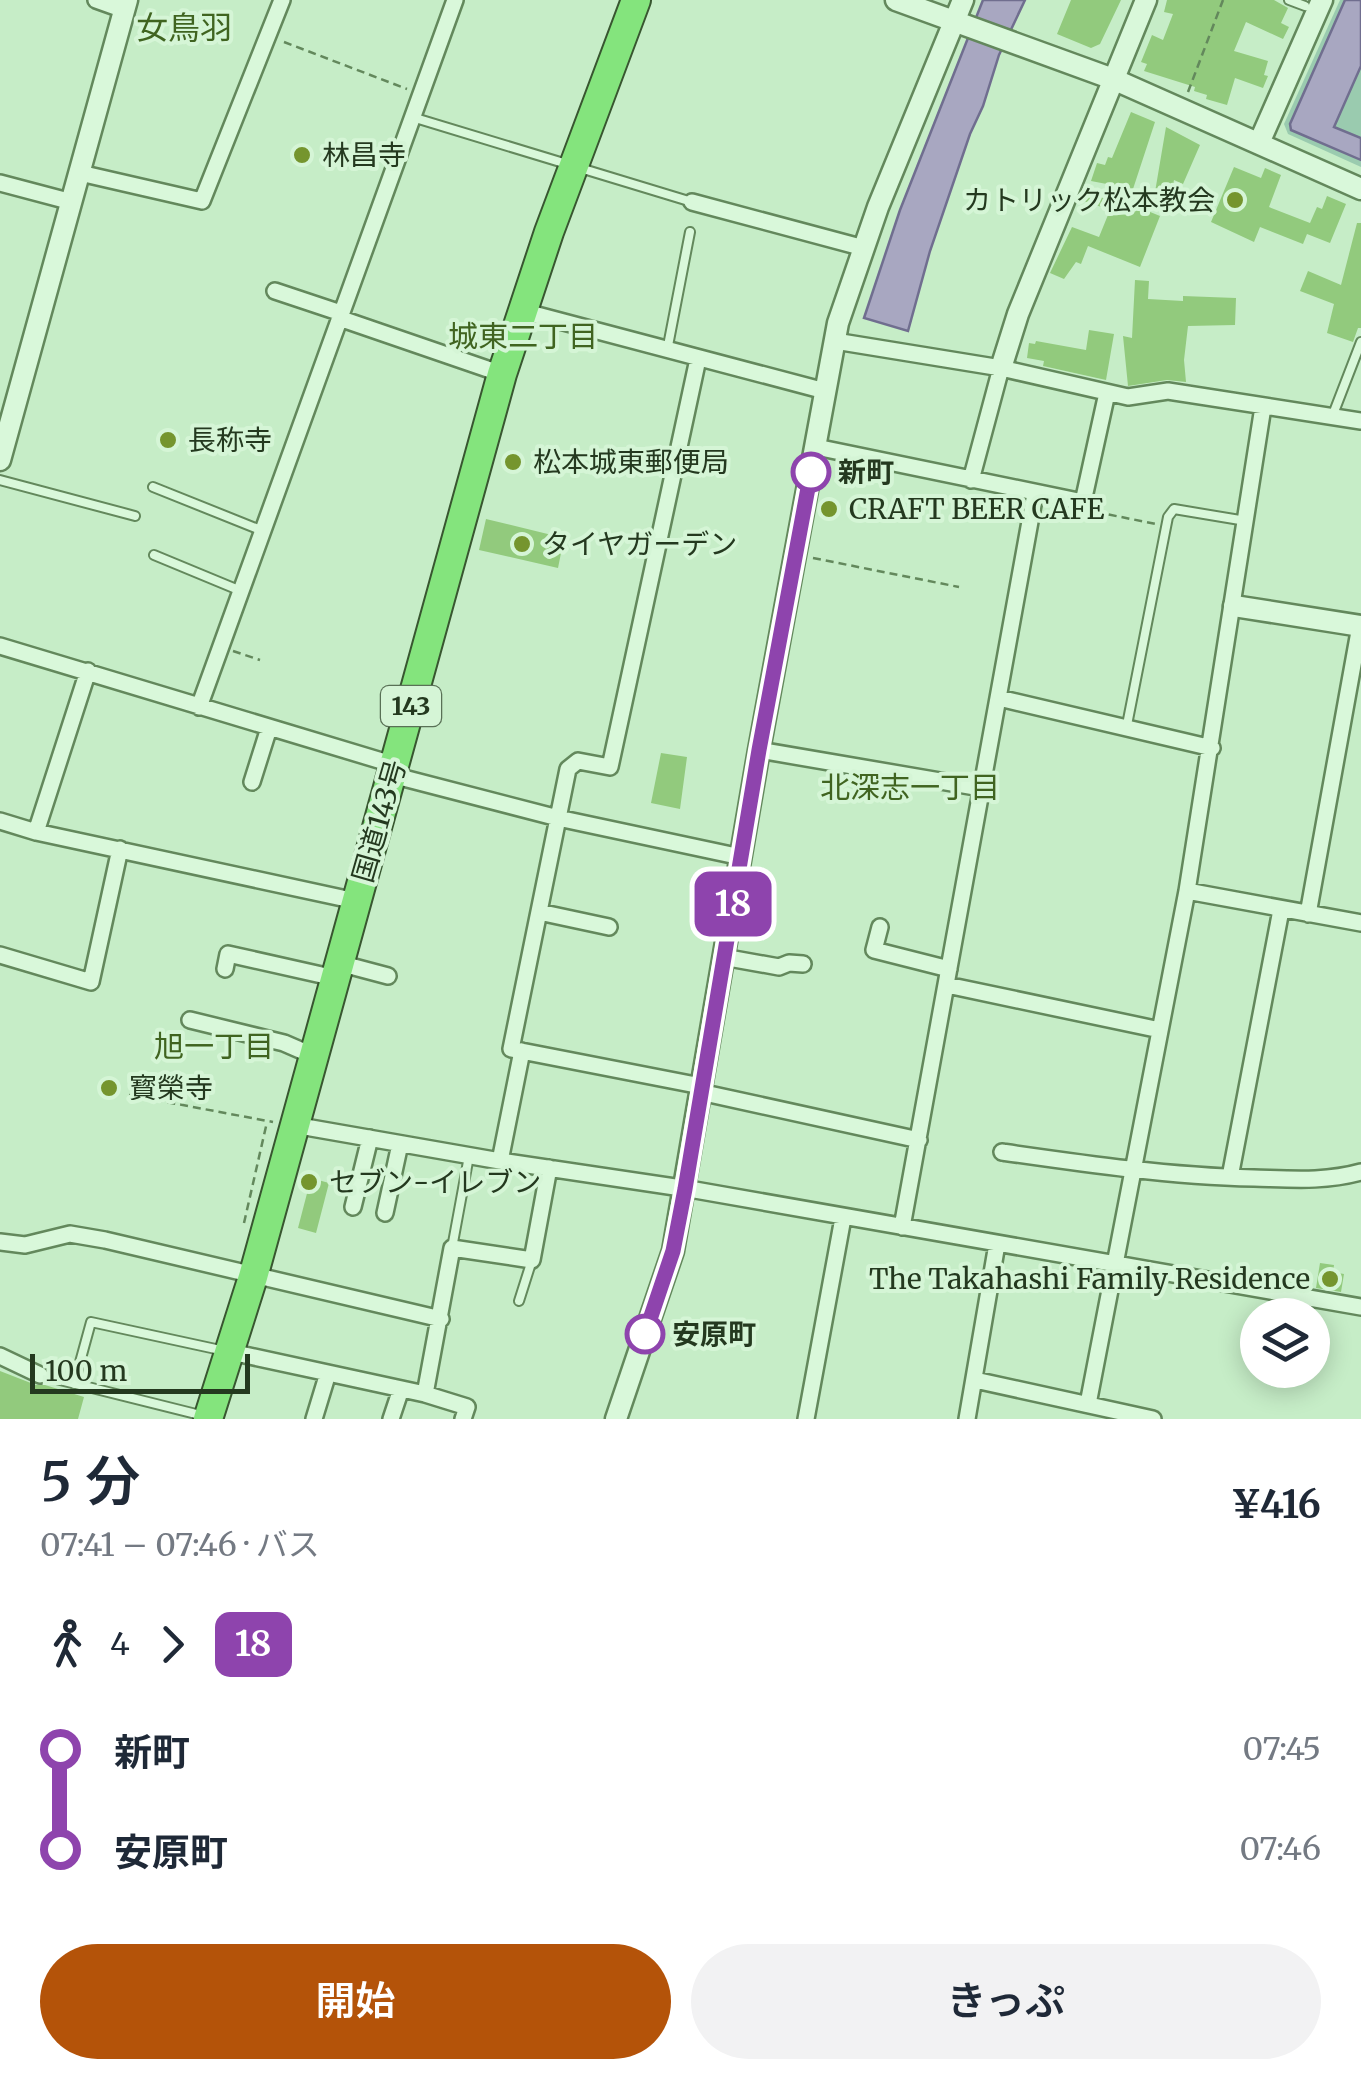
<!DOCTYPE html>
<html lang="ja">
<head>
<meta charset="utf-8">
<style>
	:root { --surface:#fff; --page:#f2f2f3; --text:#1f2937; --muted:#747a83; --accent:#b45309 }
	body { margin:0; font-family:Merriweather,"Noto Sans JP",serif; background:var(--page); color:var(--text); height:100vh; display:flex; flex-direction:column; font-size:38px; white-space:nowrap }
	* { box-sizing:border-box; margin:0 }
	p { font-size:32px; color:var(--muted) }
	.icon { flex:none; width:55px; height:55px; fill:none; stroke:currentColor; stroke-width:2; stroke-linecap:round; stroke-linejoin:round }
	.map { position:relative; height:1419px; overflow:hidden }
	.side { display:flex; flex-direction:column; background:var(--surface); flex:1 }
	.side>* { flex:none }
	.badge { padding:0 20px; border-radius:15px; font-size:35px; line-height:65px }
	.fabs { position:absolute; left:1240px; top:1298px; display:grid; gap:20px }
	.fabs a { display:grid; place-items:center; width:90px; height:90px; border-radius:50%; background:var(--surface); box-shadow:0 5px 25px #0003; font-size:50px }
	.scale { position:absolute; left:30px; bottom:25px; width:220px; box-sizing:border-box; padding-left:10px; border:5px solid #24391f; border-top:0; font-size:28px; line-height:35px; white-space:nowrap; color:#24391f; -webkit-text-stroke:8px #d5f5d6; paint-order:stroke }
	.map>.badge { position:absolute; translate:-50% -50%; box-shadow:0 0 0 5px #fff }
	.legs { display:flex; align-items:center; gap:15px; height:110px; padding:0 40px; font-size:32px }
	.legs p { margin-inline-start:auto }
	.overview { display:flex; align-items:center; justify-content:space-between; height:170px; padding:0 40px }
	h1 { font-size:55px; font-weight:600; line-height:75px }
	.cta { display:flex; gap:20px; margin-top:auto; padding:20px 40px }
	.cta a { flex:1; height:115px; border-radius:60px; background:var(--accent); color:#fff; font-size:40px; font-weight:600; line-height:115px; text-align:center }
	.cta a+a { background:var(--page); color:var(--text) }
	ul { padding:0 40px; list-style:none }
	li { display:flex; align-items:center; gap:35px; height:100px; font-size:38px }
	li i { display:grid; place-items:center; width:15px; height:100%; margin:0 12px; background:currentColor }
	li i::after { content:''; width:25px; height:25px; margin:-12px; border:8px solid; border-radius:50%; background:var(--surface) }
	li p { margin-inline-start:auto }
	li:first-child i { background:linear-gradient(#0000 50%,currentColor 0) }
	li:last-child i { background:linear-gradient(currentColor 50%,#0000 0) }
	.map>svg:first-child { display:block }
</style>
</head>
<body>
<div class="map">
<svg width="1361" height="1419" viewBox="0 0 1361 1419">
	<rect width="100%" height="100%" fill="#c6edc7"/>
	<!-- green -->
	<path fill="#9acbaf" d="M 1340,0 L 1361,0 L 1361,167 L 1288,134 L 1284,124 Z"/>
	<!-- water -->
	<path fill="#a8a7c1" stroke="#706e8f" stroke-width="2.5" d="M 983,0 L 1025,0 L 999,55 L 983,106 L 970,134 L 930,251 L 908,331 L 864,318 L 900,210 Z
		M 1345,0 L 1361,0 L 1361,66 L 1334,127 L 1361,138 L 1361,160 L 1291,130 L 1290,124 Z"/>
	<!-- building -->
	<path fill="#92ca7d" d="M 1071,0 L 1121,0 L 1100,44 L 1091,48 L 1057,34 Z
		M 1167,0 L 1274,0 L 1288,8 L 1281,23 L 1289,27 L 1283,39 L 1246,22 L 1234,51 L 1268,61 L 1264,75 L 1268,76 L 1263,88 L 1235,78 L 1227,105 L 1206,99 L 1207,95 L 1194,91 L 1195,87 L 1144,71 L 1147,64 L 1141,62 L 1152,35 L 1163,40 L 1173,14 L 1164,12 Z
		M 1131,112 L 1155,122 L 1133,189 L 1091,181 L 1097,163 L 1105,165 L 1108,157 L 1112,158 Z
		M 1166,127 L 1200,145 L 1183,184 L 1174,180 L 1171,195 L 1155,192 Z
		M 1234,167 L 1261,178 L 1265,168 L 1281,175 L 1269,207 L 1310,223 L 1317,207 L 1322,209 L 1327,196 L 1346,204 L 1330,243 L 1307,234 L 1303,244 L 1260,227 L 1254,242 L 1211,222 Z
		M 1089,187 L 1160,216 L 1140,267 L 1088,246 L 1081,264 L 1076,262 L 1064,279 L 1050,273 L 1072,227 L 1099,237 L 1110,210 L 1084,201 Z
		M 1357,223 L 1361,223 L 1361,328 L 1358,328 L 1353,342 L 1327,333 L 1334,304 L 1300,291 L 1308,271 L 1341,285 Z
		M 1135,280 L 1149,281 L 1148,299 L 1183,301 L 1183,296 L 1236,298 L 1235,325 L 1188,326 L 1184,360 L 1186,382 L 1167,380 L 1128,386 L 1123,336 L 1132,338 Z
		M 1089,330 L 1114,334 L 1106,380 L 1043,366 L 1044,361 L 1027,358 L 1029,343 L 1035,344 L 1036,341 L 1086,350 Z
		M 486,519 L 564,538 L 558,568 L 479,550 Z
		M 661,753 L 687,757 L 680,809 L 651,803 Z
		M 311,1178 L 329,1183 L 316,1233 L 298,1228 Z
		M 1320,1263 L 1334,1265 L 1333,1272 L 1344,1274 L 1341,1292 L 1316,1288 Z
		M 0,1371 L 36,1385 L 45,1385 L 84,1397 L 78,1419 L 0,1419 Z"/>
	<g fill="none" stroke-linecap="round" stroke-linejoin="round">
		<!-- service casing -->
		<g stroke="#63885c" stroke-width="12">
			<path id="service" d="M 1289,0 L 1305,6
				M 412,117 L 692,202
				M 667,351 L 690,232
				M 1332,417 L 1361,342
				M 0,480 L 135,516
				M 153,487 L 263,531
				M 154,555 L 241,591
				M 1126,730 L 1168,517 L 1174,509 L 1246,521
				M 452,1248 L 469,1156
				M 519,1301 L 532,1260
				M 40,1375 L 204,1416
				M 74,1384 L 91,1322 L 225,1351"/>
		</g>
		<!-- minor casing -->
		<g stroke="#63885c" stroke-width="20">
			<path id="minor" d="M 96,0 L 124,10
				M 80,173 L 202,201 L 282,0
				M 0,183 L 72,202
				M 692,202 L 864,248
				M 275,291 L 341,313
				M 522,311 L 825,391
				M 339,318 L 502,374
				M 835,341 L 1001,368 L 1128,397 L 1168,391 L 1361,421
				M 698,359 L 610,767 L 578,761 L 568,769 L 511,1049 L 701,1086
				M 816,447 L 1083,502 L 1107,393
				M 971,480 L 1001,368
				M 0,646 L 395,765
				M 999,698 L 1212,748
				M 199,707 L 455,0
				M 759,750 L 981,788
				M 392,775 L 558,818 L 741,857
				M 252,782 L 269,728
				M 0,821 L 36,832 L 356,901
				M 36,832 L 88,671
				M 1187,891 L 1361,923
				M 539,912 L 609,927
				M 1308,914 L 1360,626
				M 880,927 L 874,950 L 949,969
				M 0,955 L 91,982 L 120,849
				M 723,957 L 779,967 L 789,963 L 803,964
				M 339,963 L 388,976
				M 225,969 L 228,954 L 335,978
				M 947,985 L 1160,1030
				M 190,1020 L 284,1043 L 314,1056
				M 700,1092 L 919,1140
				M 294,1125 L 500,1161 L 695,1190 L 1361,1307
				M 1002,1152 C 1086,1164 1169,1176 1254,1178 C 1291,1179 1325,1182 1361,1172
				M 500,1161 L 522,1051
				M 1230,1177 L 1281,910
				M 353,1207 L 370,1138
				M 385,1213 L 400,1144
				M 902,1227 L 1035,494
				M 0,1242 L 25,1245 L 70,1234 L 105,1240 L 441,1319
				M 231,1352 L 328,1373 L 314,1419
				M 0,1356 L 40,1375
				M 328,1373 L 425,1394 L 467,1407 L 463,1419
				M 975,1380 L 1153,1419
				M 425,1394 L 452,1248 L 532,1260 L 549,1168
				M 1088,1404 L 1187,891 L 1263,407
				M 391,1419 L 401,1389
				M 806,1419 L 843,1218
				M 967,1419 L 997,1244"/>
		</g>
		<!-- tertiary casing -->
		<g stroke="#63885c" stroke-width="25">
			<path id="tertiary" d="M 896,0 L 1113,79 L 1361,189
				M 1259,143 L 1322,0
				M 1001,368 L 1018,314 L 1146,0
				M 0,460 L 127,0
				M 1234,606 L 1361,626
				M 616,1419 L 673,1251 L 759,750 L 838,323 L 878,207 L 963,0"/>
		</g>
		<!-- trunk casing -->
		<g stroke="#385630" stroke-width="32">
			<path id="trunk" d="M 208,1419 L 253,1277 L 502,374 L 549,232 L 636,0"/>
		</g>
		<!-- path -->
		<path stroke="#63885c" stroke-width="2.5" stroke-dasharray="8 5" stroke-linecap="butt" d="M 284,42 L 407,89
			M 1188,92 L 1223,0
			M 1096,512 L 1156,524
			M 813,558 L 959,587
			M 233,651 L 260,660
			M 129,1095 L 273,1122
			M 244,1223 L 267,1122"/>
		<!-- service -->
		<use href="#service" stroke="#d9f8da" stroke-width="8"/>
		<!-- minor -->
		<use href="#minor" stroke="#d9f8da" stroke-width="15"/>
		<!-- tertiary -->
		<use href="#tertiary" stroke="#d9f8da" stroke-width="20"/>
		<!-- trunk -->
		<use href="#trunk" stroke="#84e47d" stroke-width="28"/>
	</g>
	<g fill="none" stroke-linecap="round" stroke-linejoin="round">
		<!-- line-1 casing -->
		<g stroke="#fff" stroke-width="22">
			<path id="line-1" d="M 645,1334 L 673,1251 L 685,1189 L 759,750 L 811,472"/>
		</g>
		<!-- line-1 -->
		<use href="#line-1" stroke="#8e44ad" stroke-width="15"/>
	</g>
	<!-- markers -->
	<g fill="#75952e" stroke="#d5f5d6" stroke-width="4">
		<circle cx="302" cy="155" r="10"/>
		<circle cx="1235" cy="200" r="10"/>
		<circle cx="168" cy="440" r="10"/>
		<circle cx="513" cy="462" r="10"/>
		<circle cx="829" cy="509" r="10"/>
		<circle cx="522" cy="544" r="10"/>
		<circle cx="109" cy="1088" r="10"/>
		<circle cx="309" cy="1182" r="10"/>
		<circle cx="1330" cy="1279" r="10"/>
	</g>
	<g fill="#fff" stroke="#8e44ad" stroke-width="5">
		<circle cx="811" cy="472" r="18"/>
		<circle cx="645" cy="1334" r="18"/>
	</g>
	<g text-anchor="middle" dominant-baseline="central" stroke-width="8" stroke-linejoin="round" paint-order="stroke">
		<!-- shield labels -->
		<rect fill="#d5f5d6" stroke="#597156" stroke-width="2.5" x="381" y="686" width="60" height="40" rx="8"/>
		<g font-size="25" font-weight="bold" fill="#24391f">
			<text x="411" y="706">143</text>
		</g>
		<!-- poi labels -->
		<g font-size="28" fill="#24391f" stroke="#d5f5d6" text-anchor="start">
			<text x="322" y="155">林昌寺</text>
			<text x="1215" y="200" text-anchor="end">カトリック松本教会</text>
			<text x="188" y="440">長称寺</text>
			<text x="533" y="462">松本城東郵便局</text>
			<text x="849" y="509">CRAFT BEER CAFE</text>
			<text x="542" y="544">タイヤガーデン</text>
			<text x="129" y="1088">寳榮寺</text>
			<text x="329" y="1182">セブン-イレブン</text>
			<text x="1310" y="1279" text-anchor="end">The Takahashi Family Residence</text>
		</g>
		<!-- stop labels -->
		<g font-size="28" font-weight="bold" fill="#24391f" stroke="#d5f5d6" text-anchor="start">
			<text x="838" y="472">新町</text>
			<text x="672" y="1334">安原町</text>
		</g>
		<!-- street labels -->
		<g font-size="28" fill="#24391f" stroke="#d5f5d6">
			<text transform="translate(379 821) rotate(-74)">国道143号</text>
		</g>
		<!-- neighbourhood labels -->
		<g font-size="30" fill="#406420" stroke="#d5f5d6">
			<text x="523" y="336">城東二丁目</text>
			<text x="910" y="787">北深志一丁目</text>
			<text x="214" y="1046">旭一丁目</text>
		</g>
		<!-- quarter labels -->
		<g font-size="32" fill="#406420" stroke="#d5f5d6">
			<text x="184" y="28">女鳥羽</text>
		</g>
	</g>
</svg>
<div class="fabs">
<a><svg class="icon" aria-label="layers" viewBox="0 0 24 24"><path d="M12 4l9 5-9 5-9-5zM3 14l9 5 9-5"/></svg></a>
</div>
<div class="scale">100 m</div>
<b class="badge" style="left:733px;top:904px;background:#8e44ad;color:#fff">18</b>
</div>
<section class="side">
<div class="overview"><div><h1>5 分</h1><p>07:41 – 07:46 · バス</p></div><b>¥416</b></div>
<div class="legs"><svg class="icon" aria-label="walk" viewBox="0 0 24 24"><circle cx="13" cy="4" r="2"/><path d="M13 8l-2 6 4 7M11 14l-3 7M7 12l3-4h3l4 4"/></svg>4<svg class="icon" aria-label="forward" viewBox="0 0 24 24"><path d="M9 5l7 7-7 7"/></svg><b class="badge" style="background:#8e44ad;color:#fff">18</b></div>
<ul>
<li><i style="color:#8e44ad"></i><b>新町</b><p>07:45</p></li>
<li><i style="color:#8e44ad"></i><b>安原町</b><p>07:46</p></li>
</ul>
<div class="cta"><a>開始</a><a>きっぷ</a></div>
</section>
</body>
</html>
